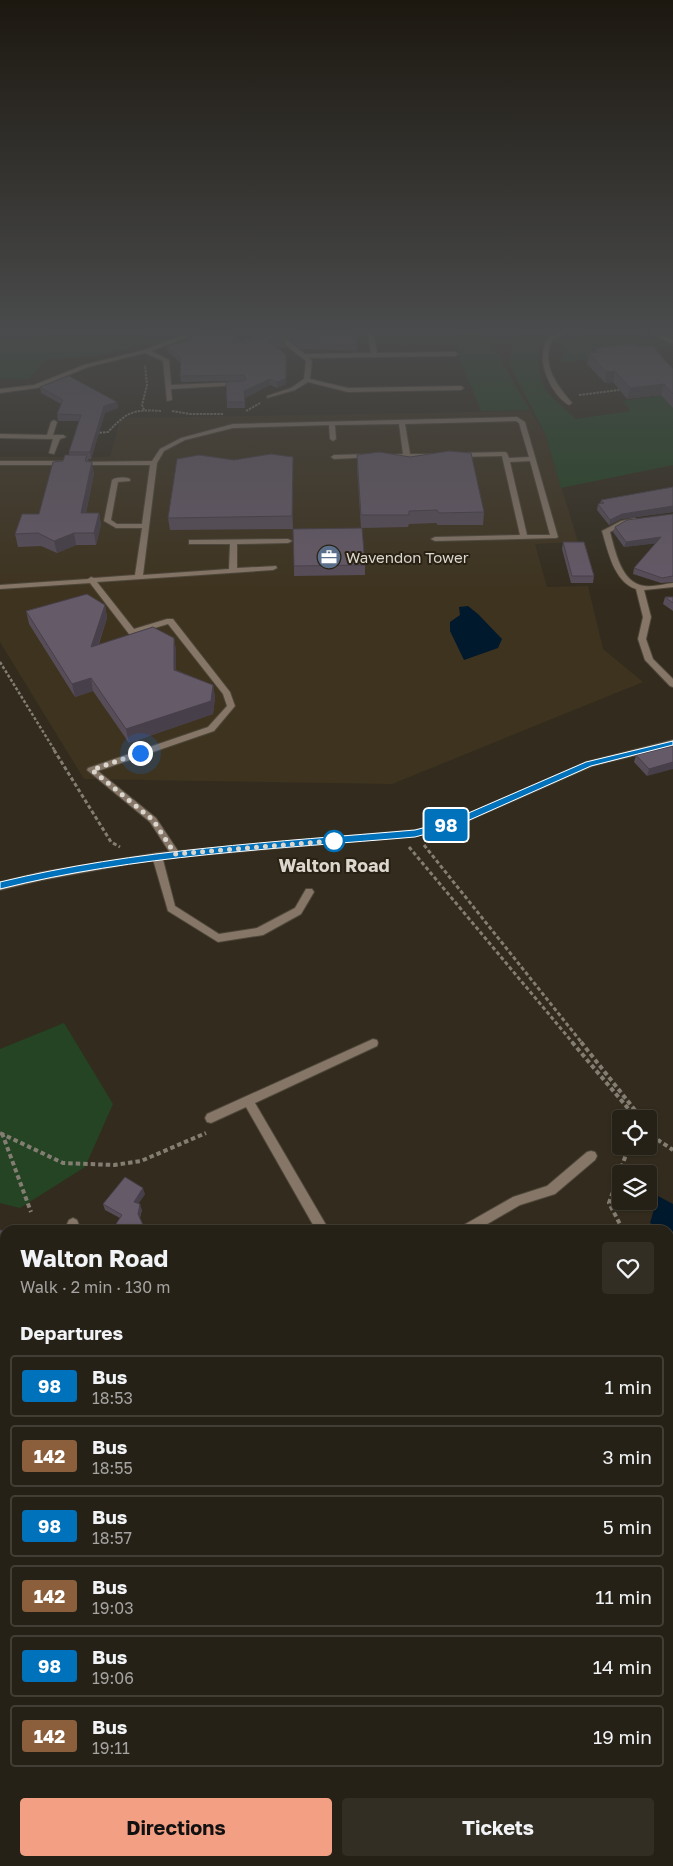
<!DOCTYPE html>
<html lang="en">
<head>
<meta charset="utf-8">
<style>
	:root { --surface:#262116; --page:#322e23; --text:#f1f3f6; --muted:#a4a3a1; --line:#423e35; --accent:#f39f83 }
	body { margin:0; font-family:"Golos Text",sans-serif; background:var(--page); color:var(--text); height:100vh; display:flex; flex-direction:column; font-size:19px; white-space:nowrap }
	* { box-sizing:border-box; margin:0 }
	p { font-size:16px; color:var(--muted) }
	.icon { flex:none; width:28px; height:28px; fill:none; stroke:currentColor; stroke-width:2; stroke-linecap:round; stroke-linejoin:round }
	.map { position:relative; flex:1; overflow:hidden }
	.drawer { position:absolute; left:0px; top:1225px; width:674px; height:641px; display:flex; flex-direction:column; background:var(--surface); border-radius:15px 15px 0 0; box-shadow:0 1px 4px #0004,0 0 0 1px var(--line) }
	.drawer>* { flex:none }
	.badge { padding:0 10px; border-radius:4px; font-size:18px; line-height:32px }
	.controls { position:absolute; left:612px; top:1110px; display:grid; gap:10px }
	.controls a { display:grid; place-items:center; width:45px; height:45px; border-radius:5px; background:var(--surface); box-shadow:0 1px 4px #0004,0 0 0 1px var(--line); font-size:25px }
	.you { position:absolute; width:25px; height:25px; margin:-12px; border:4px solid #fff; border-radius:50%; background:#1a73e8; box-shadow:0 0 0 8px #1a73e833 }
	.map>.badge { position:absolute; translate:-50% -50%; box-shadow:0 0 0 2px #fff }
	h2 { padding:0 20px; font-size:19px; line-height:45px }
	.round { display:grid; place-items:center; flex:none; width:52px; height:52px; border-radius:5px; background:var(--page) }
	.headline { display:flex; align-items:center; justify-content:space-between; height:85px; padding:0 20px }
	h1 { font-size:24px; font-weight:700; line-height:38px }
	.action { display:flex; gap:10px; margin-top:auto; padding:10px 20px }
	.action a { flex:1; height:58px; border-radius:5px; background:var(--accent); color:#111; font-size:20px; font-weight:700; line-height:58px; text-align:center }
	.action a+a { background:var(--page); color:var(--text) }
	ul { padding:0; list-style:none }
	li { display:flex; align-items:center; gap:15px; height:62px; margin:0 10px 8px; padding:0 10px; border:2px solid var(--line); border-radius:5px }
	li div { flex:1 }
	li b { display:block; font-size:19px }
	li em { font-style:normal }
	li .badge { min-width:55px; font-weight:700; text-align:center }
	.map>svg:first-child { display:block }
</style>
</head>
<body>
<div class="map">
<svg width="673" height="1866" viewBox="0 0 673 1866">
	<rect width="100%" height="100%" fill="#332c1e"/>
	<!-- built -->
	<path fill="#3e331f" d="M 531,411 L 546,436 L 578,542 L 535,544 L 547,587 L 588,586 L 603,649 L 643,682 L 392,784 L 84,779 L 0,642 L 0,457 L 110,457 L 120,420 L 131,418 Z"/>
	<!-- green -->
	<path fill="#244424" d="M 54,330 L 152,330 C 135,359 75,356 46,359 L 29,379 L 0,379 L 0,346 L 28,345 Z
		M 452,330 L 483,330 L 530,410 L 481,411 L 462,364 Z
		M 527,330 L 556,330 C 533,336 536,372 545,389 C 548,395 569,412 576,419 L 630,411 L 623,401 L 673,394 L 673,465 L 561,488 L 546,436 L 509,364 L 516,335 Z
		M 601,331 C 627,331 647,335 669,349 L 564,362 L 560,357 L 565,356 L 562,348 C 573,336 586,334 601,331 Z
		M 64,1023 L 113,1104 L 85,1167 L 20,1208 L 0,1203 L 0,1049 Z
		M 673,1787 L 673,1866 L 570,1866 L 576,1861 L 669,1861 L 669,1790 Z"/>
	<!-- water -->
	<path fill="#00192d" d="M 468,606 L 478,614 L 502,639 L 498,648 L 464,660 L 450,631 L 450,622 L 460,615 L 459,607 Z
		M 658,1196 L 673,1204 L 673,1235 L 669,1233 L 669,1230 L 663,1230 L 650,1223 Z"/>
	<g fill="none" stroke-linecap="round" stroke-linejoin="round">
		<!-- service casing -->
		<g stroke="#4e473a" stroke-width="2">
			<path id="service" d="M 563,330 L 571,330 L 552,340 C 541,365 556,384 572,403 L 569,405 C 551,395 535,360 547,340 C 550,335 558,333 563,330 Z
				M 644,330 C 655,330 664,334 673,340 L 673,344 Z
				M 517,417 L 525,422 L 558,537 L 556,538 L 435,541 L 431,539 L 435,537 L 520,535 L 502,456 L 458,457 L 455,455 L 458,453 L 505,452 L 507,453 L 509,458 L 529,457 L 519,423 L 516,421 L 405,424 L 410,454 L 435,454 L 436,455 L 433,457 L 388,457 L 388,455 L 403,454 L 399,424 L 335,425 L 336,439 L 333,441 L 330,439 L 329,425 L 233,428 L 185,440 L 164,451 L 157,463 L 143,575 L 229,569 L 230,544 L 189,544 L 189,540 L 192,540 L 288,539 L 292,541 L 288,543 L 237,544 L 237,568 L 276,566 L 277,568 L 273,570 L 97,582 L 134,629 L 167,619 L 173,619 L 230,692 L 235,706 L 214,731 L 98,771 L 156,818 L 180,854 L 175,857 L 172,856 L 150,822 L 87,770 L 88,768 L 208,727 L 227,706 L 223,694 L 168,624 L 135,634 L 129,634 L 90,583 L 0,589 L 0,585 L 88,579 L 91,577 L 94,578 L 135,575 L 142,528 L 116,528 L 104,521 L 112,480 C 116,477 125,477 130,479 L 130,481 L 118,482 L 111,520 L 117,524 L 142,524 L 150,465 L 80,465 L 77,463 L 78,462 L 152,461 L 160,449 L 181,438 L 233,424 ZM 530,461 L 550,535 L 527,535 L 510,462 Z
				M 371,454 L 373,455 L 373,457 L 334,459 L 331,457 L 334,455 Z
				M 0,461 L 66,461 L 69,463 L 66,465 L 0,465 Z
				M 128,1861 L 144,1861 L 144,1866 L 128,1866 Z"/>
		</g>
		<!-- minor casing -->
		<g stroke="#4e473a" stroke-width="2">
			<path id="minor" d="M 197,330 L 206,330 L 151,351 L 169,360 L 171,385 L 238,382 L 240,383 L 240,385 L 171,389 L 172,400 L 167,401 L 163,361 L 145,353 L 88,367 L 37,388 L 0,393 L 0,389 L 34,385 L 84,365 L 144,350 Z
				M 267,330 L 274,330 L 305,354 L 371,353 L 367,330 L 373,330 L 377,353 L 455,352 L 458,354 L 455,356 L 309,358 L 312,361 L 310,379 L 348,388 L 461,386 L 464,388 L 461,390 L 348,392 L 308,382 L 295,390 L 267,398 L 267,396 L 291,388 L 304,379 L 306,361 Z
				M 54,420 L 57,422 L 53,435 L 63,435 L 66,437 L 60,439 L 54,454 L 49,453 L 53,439 L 0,438 L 0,434 L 47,435 L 51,422 Z
				M 635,518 L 638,520 L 637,521 L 625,524 L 610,532 C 615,550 621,584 645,586 C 654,587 664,584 673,583 L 673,587 L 644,590 L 651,617 L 646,639 L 653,659 L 673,679 L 673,687 L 670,686 L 645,660 L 638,639 L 643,617 L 636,589 C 614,582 608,551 602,531 L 621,521 Z
				M 157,853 L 162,856 L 175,906 L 219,934 L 257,928 L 295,908 L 306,889 L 312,889 L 314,892 L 301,914 L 263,935 L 218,942 L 168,911 L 152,856 Z
				M 373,1039 L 377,1040 L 378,1043 L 377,1046 L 255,1103 L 329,1230 L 316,1230 L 246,1107 L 211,1123 L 207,1122 L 205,1118 L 207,1114 Z
				M 591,1151 L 595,1152 L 597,1156 L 595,1160 L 555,1194 L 520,1205 L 477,1230 L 460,1230 L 462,1226 L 513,1197 L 547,1186 L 587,1152 Z
				M 73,1218 L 77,1220 L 81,1230 L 69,1230 L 67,1224 L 69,1220 Z
				M 5,1433 L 5,1448 L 0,1450 L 0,1435 Z
				M 669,1452 L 673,1454 L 673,1471 L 669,1469 Z
				M 673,1485 L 673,1500 L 669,1502 L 669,1487 Z
				M 0,1817 L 5,1818 L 5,1834 L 0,1833 Z"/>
		</g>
		<!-- tertiary casing -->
		<g stroke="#4e473a" stroke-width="2">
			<path id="tertiary" d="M 673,740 L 673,746 L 592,766 L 456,826 L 415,836 L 157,859 L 42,880 L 0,890 L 0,882 L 42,872 L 157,853 L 415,830 L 451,821 L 586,762 Z"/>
		</g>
		<!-- path-far4 -->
		<path stroke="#837d72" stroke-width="2" stroke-dasharray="2.5 1" stroke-linecap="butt" d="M 579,395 L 619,390
			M 144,410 L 142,405 L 147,385 L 145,365
			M 172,411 L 190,414 L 223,414
			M 246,411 L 260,403
			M 96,433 L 108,432 C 127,412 133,409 161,411"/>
		<!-- path-far3 -->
		<path stroke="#837d72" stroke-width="2.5" stroke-dasharray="3 2" stroke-linecap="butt" d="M 0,662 L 55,751"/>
		<!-- path-far2 -->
		<path stroke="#837d72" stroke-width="3" stroke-dasharray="4 2.5" stroke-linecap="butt" d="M 54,750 L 111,842 L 120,847
			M 424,845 L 582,1043
			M 409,847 L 573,1043"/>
		<!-- path-far1 -->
		<path stroke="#837d72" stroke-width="4" stroke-dasharray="4.5 3" stroke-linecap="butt" d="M 572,1042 L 637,1119
			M 581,1042 L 642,1119
			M 649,1127 L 658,1140 L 673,1150
			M 0,1133 L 63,1163 L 114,1165 L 141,1161 L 206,1133
			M 2,1133 L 31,1212
			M 623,1230 L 609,1203 L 629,1146
			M 669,1321 L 673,1329"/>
		<!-- path -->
		<path stroke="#837d72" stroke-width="5" stroke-dasharray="5.5 4" stroke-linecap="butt" d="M 669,1421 L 673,1419"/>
		<!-- service -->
		<use href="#service" fill="#867667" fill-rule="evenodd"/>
		<!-- minor -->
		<use href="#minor" fill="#867667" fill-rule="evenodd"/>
		<!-- tertiary -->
		<use href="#tertiary" fill="#867667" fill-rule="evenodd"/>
	</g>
	<!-- wall -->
	<path fill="#574d59" d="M 283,330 L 356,330 L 357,351 L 301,349 L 285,336 L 285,332 Z
		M 275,333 L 286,342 L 286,348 L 276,347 L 286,384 L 277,388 L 270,385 L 245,398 L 245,408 L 227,408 L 227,402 L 229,381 L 181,382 L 180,376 L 181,363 L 168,352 L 167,346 L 189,341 L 188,337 L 240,341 Z
		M 638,347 L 673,369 L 673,408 L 661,395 L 627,399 L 613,382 L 605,383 L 587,364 L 589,353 L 595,353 L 595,348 Z
		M 40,387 L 117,402 L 118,408 L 105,413 L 91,459 L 88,459 L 94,474 L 86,513 L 99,513 L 101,525 L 96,545 L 76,545 L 57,553 L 41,546 L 18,547 L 15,534 L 39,514 L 63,461 L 69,455 L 69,452 L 79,421 L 58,421 L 57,414 L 61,404 L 41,393 Z
		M 357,455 L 484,512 L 483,525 L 438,525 L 436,523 L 409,524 L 408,527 L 362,528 L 365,565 L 365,575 L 294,576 L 294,566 L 361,528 L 357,468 Z
		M 293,469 L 293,529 L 170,530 L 168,518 Z
		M 673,487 L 673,512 L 621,519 L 609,525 L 597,510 L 598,504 L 600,504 L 601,500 Z
		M 673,514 L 673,582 L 661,583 L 633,574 L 634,568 L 656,543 L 624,547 L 613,532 L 615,527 Z
		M 563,542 L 594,576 L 593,583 L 571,583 L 562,549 Z
		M 665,597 L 673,597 L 673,611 L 663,604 Z
		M 105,605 L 107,618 L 99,644 L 174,638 L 176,651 L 176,670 L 213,685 L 215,698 L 213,714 L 129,743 L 93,691 L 75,697 L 29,624 L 26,611 Z
		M 673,746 L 647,776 L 634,762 L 636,755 Z
		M 145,1194 L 138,1204 L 142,1210 L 140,1218 L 145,1230 L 118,1230 L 116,1224 L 120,1218 L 105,1210 L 103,1204 Z
		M 0,1230 L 5,1231 L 5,1259 L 0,1258 Z"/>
	<!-- shaded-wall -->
	<path fill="#473f49" d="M 286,361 L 286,384 L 277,388 L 277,382 Z
		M 615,371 L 613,382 L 605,383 L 606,372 Z
		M 270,379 L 270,385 L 245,398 L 245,408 L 244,391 Z
		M 664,384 L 661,395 L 627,399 L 630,388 Z
		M 117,402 L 118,408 L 105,413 L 91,459 L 90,452 L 104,406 Z
		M 293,457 L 293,529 L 292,516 Z
		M 92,462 L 94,474 L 83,526 L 81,513 Z
		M 673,506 L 673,512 L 621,519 L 609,525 L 610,520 L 622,514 Z
		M 99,513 L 101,525 L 96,545 L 94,533 Z
		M 74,533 L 76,545 L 57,553 L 54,541 Z
		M 661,537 L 660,543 L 624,547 L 626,542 Z
		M 105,605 L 107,618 L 93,660 L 91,647 Z
		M 174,638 L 176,651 L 176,683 L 174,670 Z
		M 91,678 L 93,691 L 75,697 L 72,684 Z
		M 213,685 L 215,698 L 213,714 L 129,743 L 126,729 Z
		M 673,762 L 673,769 L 647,776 L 649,769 Z
		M 143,1188 L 145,1194 L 136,1207 L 134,1202 Z
		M 140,1204 L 142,1210 L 139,1220 L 138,1214 Z
		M 5,1246 L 5,1259 L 2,1253 Z"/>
	<!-- building -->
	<path fill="#655a68" stroke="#473f49" d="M 216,330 L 227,330 L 240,341 L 275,333 L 286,342 L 268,341 L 286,355 L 286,378 L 277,382 L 270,379 L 244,391 L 245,402 L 227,402 L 226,382 L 244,381 L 246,379 L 244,375 L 180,376 L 181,358 L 167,346 L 192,340 L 188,337 Z
		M 285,330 L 356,330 L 357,345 L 301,342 Z
		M 635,344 L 638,347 L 652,346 L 673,369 L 673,394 L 664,384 L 630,388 L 615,371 L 606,372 L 589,353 L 599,352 L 595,348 Z
		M 69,376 L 117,402 L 104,406 L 90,452 L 69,452 L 81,415 L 57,414 L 63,400 L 40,387 Z
		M 449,451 L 471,453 L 484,512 L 439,513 L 437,510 L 409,511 L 409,515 L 361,515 L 357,455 L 379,452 L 410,457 Z
		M 271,454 L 293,457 L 292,516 L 168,518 L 177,459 L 199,455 L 234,460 Z
		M 65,455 L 87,455 L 85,461 L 92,462 L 81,513 L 99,513 L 94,533 L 74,533 L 54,541 L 38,533 L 15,534 L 22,514 L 39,514 L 53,462 L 63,461 Z
		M 673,487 L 673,506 L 622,514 L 610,520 L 598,504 L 604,503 L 601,500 Z
		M 673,514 L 673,576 L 662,578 L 634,568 L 661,537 L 626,542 L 615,527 L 627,520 Z
		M 362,528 L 365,565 L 294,566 L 293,529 Z
		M 563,542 L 584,542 L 594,576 L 572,576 Z
		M 87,594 L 105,605 L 91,647 L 153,627 L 174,638 L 174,670 L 213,685 L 211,701 L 126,729 L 91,678 L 72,684 L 26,611 Z
		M 665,597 L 673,597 L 673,603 Z
		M 673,746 L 673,762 L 649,769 L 636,755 Z
		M 125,1177 L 143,1188 L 134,1202 L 140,1204 L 138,1214 L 145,1230 L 118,1230 L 116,1224 L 122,1215 L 103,1204 Z
		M 0,1230 L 5,1231 L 5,1246 L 2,1253 L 0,1253 Z
		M 5,1266 L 5,1279 L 1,1268 Z
		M 673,1582 L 673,1642 L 669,1645 L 669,1584 Z
		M 669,1646 L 673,1652 L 673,1654 L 669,1657 Z
		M 326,1861 L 397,1861 L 389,1866 L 325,1866 L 326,1865 L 325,1862 Z"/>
	<!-- sky -->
	<linearGradient id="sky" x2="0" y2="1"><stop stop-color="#1c1810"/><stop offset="0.56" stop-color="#4a4b4c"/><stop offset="1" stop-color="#4a4b4c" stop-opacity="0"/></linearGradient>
	<rect width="673" height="592" fill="url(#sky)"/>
	<!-- line -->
	<path fill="#0072bc" stroke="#fff" d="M 673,741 L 673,745 L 591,766 L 456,826 L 415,837 C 276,849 136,855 0,889 L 0,882 C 136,849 276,842 415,830 L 450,821 L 586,762 Z"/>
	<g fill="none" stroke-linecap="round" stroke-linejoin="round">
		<!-- walk -->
		<path stroke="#dcd7ce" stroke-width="5" stroke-dasharray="0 9" d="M 140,753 L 92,770 L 153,820 L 175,854 L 343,840 L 334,841"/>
	</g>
	<!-- icons -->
	<defs>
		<g id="office-disc" transform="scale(1.25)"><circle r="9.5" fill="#5c6f8a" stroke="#292214"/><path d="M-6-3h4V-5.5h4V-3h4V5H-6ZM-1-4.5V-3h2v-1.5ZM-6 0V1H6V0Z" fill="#fff"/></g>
	</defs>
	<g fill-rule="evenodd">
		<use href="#office-disc" x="329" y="557"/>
	</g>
	<!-- markers -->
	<circle fill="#fff" stroke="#0072bc" stroke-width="2.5" cx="334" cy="841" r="10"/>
	<g text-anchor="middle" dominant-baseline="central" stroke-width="4" stroke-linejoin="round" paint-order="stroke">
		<!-- far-poi labels -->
		<g font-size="15" fill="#dcd7ce" stroke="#292214" text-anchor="start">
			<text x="346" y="557">Wavendon Tower</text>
		</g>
		<!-- stop labels -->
		<g font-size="18" font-weight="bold" fill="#dcd7ce" stroke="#292214">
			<text x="334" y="865">Walton Road</text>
		</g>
	</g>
</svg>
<div class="controls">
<a><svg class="icon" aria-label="locate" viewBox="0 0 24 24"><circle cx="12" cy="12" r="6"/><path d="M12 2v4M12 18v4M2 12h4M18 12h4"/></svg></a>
<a><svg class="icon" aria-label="layers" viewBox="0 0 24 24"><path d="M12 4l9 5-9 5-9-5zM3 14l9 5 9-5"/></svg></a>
</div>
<div class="you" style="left:140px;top:753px"></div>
<b class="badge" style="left:446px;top:825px;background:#0072bc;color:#fff">98</b>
<section class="drawer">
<div class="headline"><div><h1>Walton Road</h1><p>Walk · 2 min · 130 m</p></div><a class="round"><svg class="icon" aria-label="heart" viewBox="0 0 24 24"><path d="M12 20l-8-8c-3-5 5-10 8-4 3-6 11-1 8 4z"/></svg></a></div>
<h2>Departures</h2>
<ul>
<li><span class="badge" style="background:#0072bc;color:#fff">98</span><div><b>Bus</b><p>18:53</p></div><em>1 min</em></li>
<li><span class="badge" style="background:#8b5e3c;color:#fff">142</span><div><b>Bus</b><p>18:55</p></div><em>3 min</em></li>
<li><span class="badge" style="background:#0072bc;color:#fff">98</span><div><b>Bus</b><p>18:57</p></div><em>5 min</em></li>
<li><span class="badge" style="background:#8b5e3c;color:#fff">142</span><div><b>Bus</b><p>19:03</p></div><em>11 min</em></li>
<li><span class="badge" style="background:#0072bc;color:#fff">98</span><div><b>Bus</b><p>19:06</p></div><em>14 min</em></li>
<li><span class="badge" style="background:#8b5e3c;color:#fff">142</span><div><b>Bus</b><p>19:11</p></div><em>19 min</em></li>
</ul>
<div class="action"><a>Directions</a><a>Tickets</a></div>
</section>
</div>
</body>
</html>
